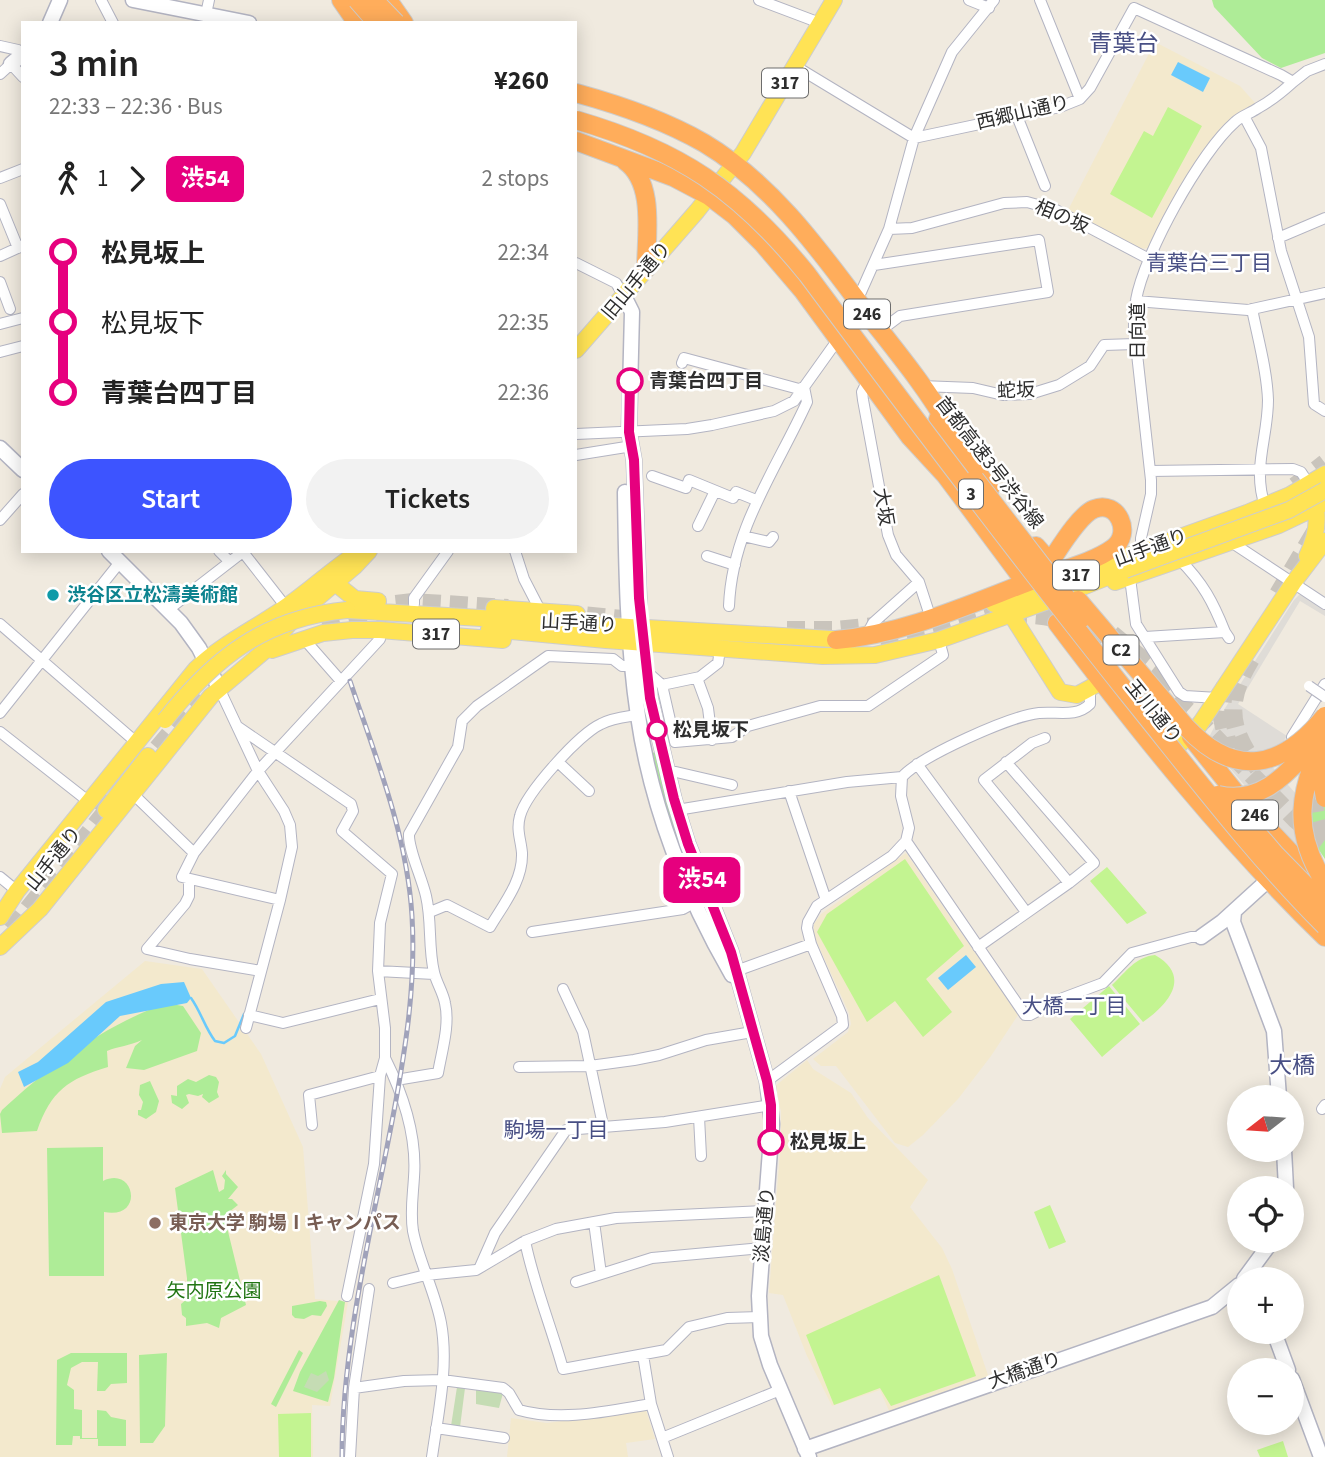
<!DOCTYPE html>
<html lang="en">
<head>
<meta charset="utf-8">
<style>
	:root { --surface:#fff; --page:#f2f2f2; --text:#222; --muted:#767676; --accent:#3d54ff }
	body { margin:0; font-family:"Source Sans 3","Noto Sans JP",sans-serif; background:var(--page); color:var(--text); height:100vh; display:flex; flex-direction:column; font-size:26px; white-space:nowrap }
	* { box-sizing:border-box; margin:0 }
	p { font-size:23px; color:var(--muted) }
	.icon { flex:none; width:38px; height:38px; fill:none; stroke:currentColor; stroke-width:2; stroke-linecap:round; stroke-linejoin:round }
	.map { position:relative; flex:1; overflow:hidden }
	.sheet { position:absolute; left:21px; top:21px; width:556px; height:532px; display:flex; flex-direction:column; background:var(--surface); border-radius:0px; box-shadow:0 4px 18px #0003 }
	.sheet>* { flex:none }
	.badge { padding:0 14px; border-radius:10px; font-size:24px; line-height:46px }
	.needle { width:46px; rotate:253deg }
	.buttons { position:absolute; left:1227px; top:1085px; display:grid; gap:14px }
	.buttons a { display:grid; place-items:center; width:77px; height:77px; border-radius:50%; background:var(--surface); box-shadow:0 4px 18px #0003; font-size:35px }
	.map>.badge { position:absolute; translate:-50% -50%; box-shadow:0 0 0 4px #fff }
	.legs { display:flex; align-items:center; gap:10px; height:77px; padding:0 28px; font-size:23px }
	.legs p { margin-inline-start:auto }
	.head { display:flex; align-items:center; justify-content:space-between; height:119px; padding:0 28px }
	h1 { font-size:38px; font-weight:600; line-height:52px }
	.action { display:flex; gap:14px; margin-top:auto; padding:14px 28px }
	.action a { flex:1; height:80px; border-radius:42px; background:var(--accent); color:#fff; font-size:28px; font-weight:600; line-height:80px; text-align:center }
	.action a+a { background:var(--page); color:var(--text) }
	ul { padding:0 28px; list-style:none }
	li { display:flex; align-items:center; gap:24px; height:70px; font-size:26px }
	li i { display:grid; place-items:center; width:10px; height:100%; margin:0 9px; background:currentColor }
	li i::after { content:''; width:18px; height:18px; margin:-9px; border:5px solid; border-radius:50%; background:var(--surface) }
	li p { margin-inline-start:auto }
	li:first-child i { background:linear-gradient(#0000 50%,currentColor 0) }
	li:last-child i { background:linear-gradient(currentColor 50%,#0000 0) }
	.map>svg:first-child { display:block }
</style>
</head>
<body>
<div class="map">
<svg width="1325" height="1457" viewBox="0 0 1325 1457">
	<rect width="100%" height="100%" fill="#f0eadf"/>
	<!-- education -->
	<path fill="#f3e9cd" d="M 1155,42 L 1240,86 L 1256,104 L 1238,113 L 1222,128 L 1208,146 L 1156,236 L 1148,248 L 1138,249 L 1067,212 Z
		M 906,853 L 1018,1015 L 991,1056 L 958,1099 L 923,1135 L 908,1147 L 895,1143 L 836,1066 L 821,1066 L 813,1059 L 848,1032 L 851,1024 L 849,1013 L 814,936 L 814,924 L 821,914 Z
		M 145,961 L 202,969 L 261,1054 L 303,1147 L 315,1299 L 348,1302 L 330,1406 L 312,1405 L 313,1457 L 0,1457 L 0,1089 L 5,1077 Z
		M 807,1060 L 813,1069 L 851,1093 L 868,1118 L 928,1180 L 910,1207 L 942,1248 L 952,1269 L 989,1378 L 890,1413 L 880,1390 L 832,1406 L 807,1356 L 783,1295 L 769,1293 L 781,1139 L 781,1111 L 774,1087 Z
		M 646,1410 L 655,1439 L 626,1443 L 628,1457 L 507,1457 L 511,1418 L 547,1423 Z"/>
	<!-- green -->
	<path fill="#aeec97" d="M 1212,0 L 1325,0 L 1325,53 L 1281,68 L 1262,58 L 1214,7 Z
		M 652,752 L 657,754 L 700,886 L 693,889 L 664,808 L 651,753 Z
		M 1302,762 L 1325,767 L 1325,859 L 1311,838 Z
		M 166,1003 L 183,1006 L 201,1033 L 197,1051 L 144,1070 L 126,1068 L 135,1046 L 142,1040 C 129,1046 119,1046 107,1051 L 108,1067 C 68,1079 51,1091 37,1131 L 2,1133 L 0,1114 L 2,1110 C 52,1064 102,1027 166,1003 Z
		M 209,1075 L 216,1077 L 219,1082 L 217,1092 L 219,1097 L 209,1103 L 202,1097 L 203,1094 L 198,1096 L 189,1094 L 186,1095 L 189,1103 L 182,1109 L 172,1103 L 171,1095 L 177,1096 L 177,1086 L 188,1079 L 196,1082 Z
		M 150,1081 L 159,1101 L 156,1112 L 146,1119 L 138,1115 L 138,1110 L 141,1110 L 143,1102 L 139,1095 L 140,1085 Z
		M 103,1147 L 103,1181 C 135,1165 145,1220 104,1212 L 104,1276 L 49,1276 L 47,1148 Z
		M 213,1170 L 219,1192 L 224,1189 L 225,1180 L 222,1176 L 226,1170 L 226,1174 L 238,1187 L 228,1199 L 232,1199 L 238,1205 L 229,1212 L 232,1214 L 224,1215 L 246,1305 L 221,1318 L 219,1328 L 207,1323 L 186,1326 L 186,1318 L 182,1315 L 181,1304 L 187,1299 L 187,1278 L 175,1188 Z
		M 339,1300 L 345,1302 L 334,1378 L 328,1402 L 293,1391 L 300,1372 Z
		M 320,1301 L 326,1302 L 327,1306 L 321,1316 L 312,1315 L 304,1319 L 295,1318 L 292,1315 L 292,1306 Z
		M 299,1350 L 303,1353 L 276,1407 L 271,1404 Z
		M 71,1353 L 127,1353 L 127,1383 L 111,1384 L 105,1391 L 97,1391 L 98,1362 L 82,1362 L 71,1368 L 67,1385 L 74,1390 L 74,1409 L 82,1410 L 82,1438 L 97,1438 L 97,1410 L 106,1411 L 111,1417 L 126,1420 L 126,1446 L 98,1446 L 98,1439 L 80,1439 L 80,1436 L 73,1436 L 72,1445 L 56,1445 L 57,1360 Z
		M 167,1353 L 165,1426 L 153,1443 L 140,1443 L 139,1355 Z"/>
	<!-- cemetery -->
	<path fill="#c5dcb4" d="M 326,1371 L 329,1380 L 317,1392 L 304,1387 L 311,1373 L 318,1376 Z
		M 457,1387 L 465,1388 L 460,1427 L 451,1426 Z
		M 476,1389 L 503,1393 L 499,1408 L 476,1404 Z"/>
	<!-- pitch -->
	<path fill="#c3f491" d="M 1168,107 L 1202,126 L 1152,218 L 1110,194 L 1144,131 L 1153,136 Z
		M 905,859 L 964,946 L 926,979 L 952,1012 L 923,1037 L 895,1001 L 867,1022 L 817,932 L 827,914 Z
		M 1107,867 L 1147,913 L 1127,924 L 1090,881 Z
		M 1155,955 C 1192,976 1169,1004 1143,1022 L 1112,985 C 1126,972 1135,957 1155,955 Z
		M 1109,986 L 1140,1024 L 1102,1057 L 1070,1019 Z
		M 1050,1205 L 1066,1242 L 1049,1249 L 1034,1212 Z
		M 939,1275 L 976,1376 L 891,1406 L 880,1388 L 834,1405 L 806,1335 Z
		M 311,1413 L 311,1457 L 279,1457 L 278,1414 Z
		M 1283,1441 L 1288,1457 L 1260,1457 L 1257,1450 Z"/>
	<!-- plaza -->
	<path fill="#dfdcd7" d="M 1299,595 L 1303,595 L 1325,607 L 1325,616 L 1300,601 L 1238,704 L 1287,736 L 1269,763 L 1296,794 L 1296,805 L 1319,859 L 1325,865 L 1325,875 L 1302,852 L 1209,744 L 1208,739 L 1220,716 L 1294,600 Z"/>
	<!-- water -->
	<path fill="#69cafc" d="M 1178,62 L 1210,78 L 1203,92 L 1171,75 Z
		M 966,955 L 976,967 L 948,990 L 938,978 Z
		M 184,982 L 191,998 L 187,1003 L 120,1016 L 68,1063 L 24,1087 L 18,1072 L 38,1062 L 106,1002 L 161,984 Z"/>
	<g fill="none" stroke-linecap="round" stroke-linejoin="round">
		<!-- stream -->
		<path stroke="#69cafc" stroke-width="2.5" d="M 191,998 C 201,1012 205,1028 215,1041 L 224,1043 L 235,1036 L 244,1014"/>
		<!-- highway-tunnel -->
		<path stroke="#c9c4bc" stroke-width="18" stroke-dasharray="18 9" stroke-linecap="butt" d="M 1295,486 L 1325,463
			M 1278,594 L 1325,515
			M 369,607 L 413,602 L 508,608
			M 560,613 L 623,619
			M 1009,616 C 1047,611 1084,624 1114,646
			M 323,629 L 385,615
			M 787,630 L 836,630 L 885,625
			M 1112,634 L 1171,683
			M 709,639 L 800,644
			M 880,640 L 935,628 L 1012,605
			M 1251,659 C 1225,702 1228,729 1258,768
			M 1154,681 L 1193,715 L 1296,820 L 1325,843
			M 1225,684 L 1221,714 L 1229,749
			M 1320,768 C 1311,793 1313,817 1325,840
			M 140,769 L 183,718 L 203,698
			M 94,808 L 143,748
			M 11,930 L 116,799"/>
		<!-- street casing -->
		<g stroke="#b3b4c2" stroke-width="12">
			<path id="street" d="M 101,0 L 113,23
				M 759,0 L 820,23
				M 969,0 L 989,8
				M 1040,0 L 1080,99
				M 1134,8 L 1281,75 L 1293,82 L 1307,71 L 1325,64
				M 206,14 L 209,0
				M 0,46 L 18,50 L 22,54
				M 795,66 L 914,138 L 1060,107 L 1080,99 L 1090,88 L 1134,8
				M 0,74 L 11,64 L 23,77
				M 1017,116 L 1045,186
				M 1244,116 L 1261,148 L 1281,251 L 1309,337 L 1314,404 L 1325,411
				M 0,178 L 23,169
				M 0,204 L 18,248
				M 889,229 L 912,228 L 1004,203 L 1027,202 L 1056,210 L 1149,259
				M 1278,238 L 1325,218
				M 0,256 L 22,246
				M 576,263 L 616,283 L 624,296
				M 874,265 L 1039,240 L 1048,292 L 900,316 L 880,331
				M 0,282 L 10,309
				M 856,298 L 861,292 L 889,229 L 914,138 L 952,52 L 994,0
				M 1136,301 L 1248,310 L 1325,293
				M 1252,309 C 1258,339 1267,370 1268,400 C 1268,438 1252,468 1265,506
				M 0,324 L 23,318
				M 0,352 L 23,346
				M 682,363 L 684,358 L 799,389 L 804,387 L 807,402 C 776,470 732,529 729,606
				M 868,380 L 862,392 L 863,400 L 888,535 L 896,555 L 919,582 L 932,622
				M 921,386 L 973,388 L 1003,395 L 1030,394 L 1059,385 L 1090,366 L 1104,345 L 1135,344
				M 576,434 L 687,429 L 712,425 L 774,411 L 794,401 L 839,338
				M 576,455 L 626,447
				M 1150,471 L 1293,469 L 1301,472 L 1309,484
				M 652,476 L 686,488 L 689,480 L 733,498 L 736,492 L 756,500
				M 0,520 L 23,494
				M 698,526 L 715,491
				M 743,536 L 769,542 L 773,537
				M 1231,542 L 1325,604
				M 219,551 L 230,562
				M 515,551 L 524,579 L 540,610
				M 1141,551 L 1141,538 L 1151,494 L 1151,480 L 1134,327 C 1134,319 1134,309 1136,300 C 1144,254 1200,153 1235,122 C 1241,116 1251,113 1258,108 C 1271,101 1282,92 1293,82
				M 243,552 L 286,607
				M 707,556 L 735,565
				M 1180,560 C 1203,583 1213,602 1225,632
				M 1130,578 L 1136,624 L 1179,692 L 1185,696 L 1218,698
				M 414,604 L 414,598 L 448,551
				M 169,609 L 244,551
				M 0,624 L 136,742
				M 866,636 L 873,623 L 919,582
				M 1145,637 L 1225,632 L 1229,638
				M 304,639 L 340,680
				M 645,670 L 662,685 L 675,742 L 732,737 L 748,726 L 820,706 L 868,706 L 943,655 L 939,640
				M 697,678 L 708,708 L 712,740
				M 662,685 L 700,677 L 718,663 L 720,649
				M 219,688 L 258,771 L 284,811 L 290,825 L 292,847 L 280,900
				M 0,713 L 120,562
				M 238,727 L 351,804 L 353,811 L 342,831 L 392,874 L 380,923 L 378,971 L 385,1028 L 385,1058 L 380,1076 L 374,1164 L 347,1296
				M 0,732 L 88,801
				M 1292,737 L 1325,684
				M 1045,738 L 1032,743 L 984,780 L 1069,883
				M 558,762 L 589,791
				M 917,764 L 1026,912
				M 667,773 L 676,772 L 732,785
				M 789,791 L 826,900
				M 133,794 L 194,853
				M 677,810 L 847,782 L 902,777
				M 906,841 L 1025,1015 L 1030,1015 L 1063,998 L 1103,983 L 1132,953 L 1191,937 L 1201,937
				M 0,877 L 17,891
				M 189,880 L 189,896 L 185,904 L 147,949 L 190,959 L 261,971
				M 430,912 L 447,905 L 490,927 C 503,905 523,881 522,853 C 521,840 516,830 520,816 C 526,793 579,734 601,724 C 612,718 625,717 637,715
				M 532,932 L 683,909 L 699,900
				M 978,947 L 1069,883 L 1094,863 L 1006,762
				M 378,971 L 434,974
				M 736,971 L 811,944
				M 563,989 L 583,1032 L 603,1125
				M 249,1015 L 283,1023 L 380,999
				M 246,1028 L 280,900 L 182,877 L 194,853 L 258,771 L 380,639 L 380,630
				M 385,1058 C 403,1094 417,1136 414,1177 C 413,1195 410,1212 413,1231 C 419,1262 435,1291 441,1323 C 449,1366 438,1414 432,1457
				M 519,1067 L 590,1066 L 634,1060 L 659,1055 L 706,1040 L 752,1032
				M 396,1080 L 438,1073 C 442,1050 450,1025 445,1003 C 443,992 436,982 434,972 C 428,947 432,921 426,896 C 422,878 408,849 409,834 L 458,747 L 462,721 L 477,706 L 548,656 L 613,659 L 622,666 L 633,666
				M 767,1081 L 843,1025 L 842,1016 L 811,944 L 807,928 L 808,922 L 817,906 L 892,856 L 906,841 L 909,828 L 901,796 L 902,777 C 921,756 1010,716 1039,713 C 1057,711 1076,718 1090,704 L 1090,690
				M 1322,1109 L 1325,1105
				M 699,1117 L 701,1156
				M 312,1125 L 309,1095 L 380,1076
				M 594,1222 L 601,1274
				M 525,1241 C 534,1285 551,1326 563,1369 L 666,1350 L 689,1327 L 727,1318 L 760,1317
				M 480,1267 L 495,1233 L 566,1130 L 665,1122 L 771,1105
				M 576,1282 L 652,1258 L 762,1248
				M 393,1283 L 426,1275 L 476,1270 L 525,1241 L 556,1229 L 616,1218 L 766,1211
				M 643,1355 L 651,1404 L 668,1457
				M 354,1388 L 404,1381 L 442,1380 L 503,1388 L 509,1393 L 519,1410 C 561,1422 608,1411 651,1404
				M 436,1428 L 504,1438
				M 662,1438 L 780,1390
				M 350,1457 L 354,1388 L 369,1289"/>
		</g>
		<!-- secondary casing -->
		<g stroke="#b3b4c2" stroke-width="17">
			<path id="secondary" d="M 133,0 L 249,23
				M 50,23 L 60,0
				M 11,64 L 23,54
				M 624,296 L 632,312 L 629,432 L 634,460 L 640,627 L 650,698 L 674,799 L 688,844 L 731,952 L 767,1081 L 772,1124 L 759,1296 L 761,1336 L 770,1365 L 809,1457
				M 0,448 L 23,470
				M 625,492 C 626,566 627,642 638,716 C 651,806 686,896 732,975
				M 109,551 L 181,623 L 199,648 L 219,688
				M 1234,912 L 1233,922 L 1274,1031 L 1279,1097
				M 1201,937 L 1222,922 L 1277,872
				M 1284,1150 L 1286,1188
				M 1244,1279 L 1272,1241
				M 1274,1332 L 1288,1370
				M 1292,1379 L 1321,1457
				M 805,1449 L 1212,1307 L 1239,1285"/>
		</g>
		<!-- primary casing -->
		<g stroke="#cdcdcd" stroke-width="18">
			<path id="primary" d="M 576,350 L 697,211 L 743,153 L 834,0
				M 1307,556 C 1316,538 1320,520 1314,500
				M 1115,582 L 1279,525 L 1325,503
				M 326,583 L 335,583 L 355,599 L 378,601
				M 994,604 L 1247,513 L 1290,495 L 1325,474
				M 494,608 L 577,614
				M 1007,608 L 1060,692 L 1077,695 L 1101,682
				M 347,610 L 848,640
				M 489,629 L 606,640 L 823,656 L 875,655 L 939,640 L 1045,602 L 1125,570
				M 269,647 L 272,650 L 323,633 L 352,630 L 380,630 L 503,640
				M 1165,758 L 1198,727 L 1293,583 L 1325,541
				M 106,810 L 148,756
				M 0,917 L 17,891 L 196,669 C 224,642 259,627 290,604 C 314,587 335,567 360,551
				M 0,947 L 40,909 L 211,696 L 269,647 L 294,618 L 354,567 L 369,551"/>
		</g>
		<!-- highway casing -->
		<g stroke="#cdcdcd" stroke-width="20">
			<path id="highway" d="M 341,0 L 357,23
				M 388,0 L 404,23
				M 576,93 C 620,105 664,120 704,143 C 773,184 821,252 868,315 C 896,351 926,387 949,427
				M 576,141 L 673,177 L 709,196 L 734,215 L 763,244 L 803,291 L 910,437 L 946,476
				M 625,161 C 656,183 646,236 646,269
				M 938,419 L 990,489
				M 940,468 L 1019,574
				M 1057,623 C 1140,733 1227,842 1325,937
				M 836,640 C 906,634 974,602 1039,578 C 1061,570 1094,562 1113,548 C 1133,534 1118,499 1094,509 C 1079,515 1059,549 1050,562 L 1036,546
				M 1191,737 L 1243,802 L 1325,889"/>
		</g>
		<!-- street -->
		<use href="#street" stroke="#fff" stroke-width="10"/>
		<!-- secondary -->
		<use href="#secondary" stroke="#fff" stroke-width="14"/>
		<!-- primary -->
		<use href="#primary" stroke="#ffe355" stroke-width="16"/>
		<!-- highway -->
		<use href="#highway" stroke="#ffad5b" stroke-width="18"/>
		<!-- rail casing -->
		<g stroke="#a0a2ba" stroke-width="5">
			<path id="rail" d="M 342,1457 C 342,1343 373,1223 394,1111 C 406,1046 416,983 412,916 C 407,834 376,758 350,681"/>
		</g>
		<!-- rail -->
		<use href="#rail" stroke="#fff" stroke-width="2.5" stroke-dasharray="8" stroke-linecap="butt"/>
		<!-- street-bridge casing -->
		<g stroke="#b3b4c2" stroke-width="12" stroke-linecap="butt">
			<path id="street-bridge" d="M 1309,686 L 1325,697"/>
		</g>
		<!-- primary-bridge casing -->
		<g stroke="#cdcdcd" stroke-width="18" stroke-linecap="butt">
			<path id="primary-bridge" d="M 1125,570 L 1289,510 L 1325,490
				M 165,720 C 215,657 265,618 347,610"/>
		</g>
		<!-- highway-bridge casing -->
		<g stroke="#cdcdcd" stroke-width="20" stroke-linecap="butt">
			<path id="highway-bridge" d="M 357,0 L 377,23
				M 374,0 L 396,23
				M 576,120 C 679,150 739,190 807,274 C 914,418 1021,560 1133,700 C 1195,777 1255,856 1325,926
				M 975,479 L 1082,618
				M 1078,600 L 1186,727 C 1235,779 1282,769 1325,716
				M 1325,736 C 1299,790 1291,830 1325,883
				M 1321,753 L 1321,775 L 1325,798
				M 1218,795 C 1258,804 1284,778 1308,750
				M 1227,798 L 1275,854 L 1325,905"/>
		</g>
		<!-- street-bridge -->
		<use href="#street-bridge" stroke="#fff" stroke-width="10"/>
		<!-- primary-bridge -->
		<use href="#primary-bridge" stroke="#ffe355" stroke-width="16"/>
		<!-- highway-bridge -->
		<use href="#highway-bridge" stroke="#ffad5b" stroke-width="18"/>
	</g>
	<g fill="none" stroke-linecap="round" stroke-linejoin="round">
		<!-- line-1 casing -->
		<g stroke="#fff" stroke-width="16">
			<path id="line-1" d="M 630,381 L 629,432 L 634,460 L 639,598 L 650,698 L 674,799 L 688,844 L 731,952 L 767,1081 L 771,1105 L 771,1142"/>
		</g>
		<!-- line-1 -->
		<use href="#line-1" stroke="#e6007e" stroke-width="10"/>
	</g>
	<!-- markers -->
	<g fill="#fff" stroke="#e6007e" stroke-width="3.5">
		<circle cx="630" cy="381" r="12"/>
		<circle cx="657" cy="730" r="9"/>
		<circle cx="771" cy="1142" r="12"/>
	</g>
	<circle fill="#0f9aa8" stroke="#fff" stroke-width="2.5" cx="53" cy="595" r="7"/>
	<circle fill="#8d6e63" stroke="#fff" stroke-width="2.5" cx="155" cy="1223" r="7"/>
	<g text-anchor="middle" dominant-baseline="central" stroke-width="5" stroke-linejoin="round" paint-order="stroke">
		<!-- shield labels -->
		<g fill="#fff" stroke="#6d6d6d" stroke-width="2">
			<rect x="762" y="68.5" width="46" height="29" rx="5"/>
			<rect x="844" y="299.5" width="46" height="29" rx="5"/>
			<rect x="959" y="479.5" width="24" height="29" rx="5"/>
			<rect x="1053" y="560.5" width="46" height="29" rx="5"/>
			<rect x="413" y="619.5" width="46" height="29" rx="5"/>
			<rect x="1103.5" y="635.5" width="35" height="29" rx="5"/>
			<rect x="1232" y="800.5" width="46" height="29" rx="5"/>
		</g>
		<g font-size="18" font-weight="bold" fill="#2e2e2e">
			<text x="785" y="83">317</text>
			<text x="867" y="314">246</text>
			<text x="971" y="494">3</text>
			<text x="1076" y="575">317</text>
			<text x="436" y="634">317</text>
			<text x="1121" y="650">C2</text>
			<text x="1255" y="815">246</text>
		</g>
		<!-- street labels -->
		<g font-size="19" fill="#2e2e2e" stroke="#fff">
			<text transform="translate(1023 113) rotate(-13)">西郷山通り</text>
			<text transform="translate(1062 217) rotate(23)">相の坂</text>
			<text transform="translate(637 281) rotate(-50)">旧山手通り</text>
			<text transform="translate(1138 331) rotate(-90)">日向道</text>
			<text transform="translate(1016 391) rotate(-2)">蛇坂</text>
			<text transform="translate(989 463) rotate(52)">首都高速3号渋谷線</text>
			<text transform="translate(883 507) rotate(80)">大坂</text>
			<text transform="translate(1151 548) rotate(-20)">山手通り</text>
			<text transform="translate(579 624) rotate(3)">山手通り</text>
			<text transform="translate(1153 712) rotate(51)">玉川通り</text>
			<text transform="translate(54 859) rotate(-51)">山手通り</text>
			<text transform="translate(765 1225) rotate(-85)">淡島通り</text>
			<text transform="translate(1025 1371) rotate(-19)">大橋通り</text>
		</g>
		<!-- stop labels -->
		<g font-size="19" font-weight="bold" fill="#2e2e2e" stroke="#fff" text-anchor="start">
			<text x="649" y="381">青葉台四丁目</text>
			<text x="673" y="730">松見坂下</text>
			<text x="790" y="1142">松見坂上</text>
		</g>
		<!-- culture labels -->
		<g font-size="19" font-weight="bold" fill="#0d838f" stroke="#fff" text-anchor="start">
			<text x="67" y="595">渋谷区立松濤美術館</text>
		</g>
		<!-- education labels -->
		<g font-size="19" font-weight="bold" fill="#785e54" stroke="#fff" text-anchor="start">
			<text x="169" y="1223">東京大学 駒場Ⅰキャンパス</text>
		</g>
		<!-- park labels -->
		<g font-size="19" fill="#217513" stroke="#fff">
			<text x="214" y="1291">矢内原公園</text>
		</g>
		<!-- neighbourhood labels -->
		<g font-size="21" fill="#484f84" stroke="#fff">
			<text x="1209" y="263">青葉台三丁目</text>
			<text x="1074" y="1006">大橋二丁目</text>
			<text x="556" y="1130">駒場一丁目</text>
		</g>
		<!-- quarter labels -->
		<g font-size="23" fill="#484f84" stroke="#fff">
			<text x="1124" y="43">青葉台</text>
			<text x="1292" y="1065">大橋</text>
		</g>
	</g>
</svg>
<div class="buttons">
<a><svg class="needle" viewBox="-14 -14 28 28"><path d="M0-13l5 13h-10z" fill="#e53935"/><path d="M0 13l5-13h-10z" fill="#767676"/></svg></a>
<a><svg class="icon" aria-label="locate" viewBox="0 0 24 24"><circle cx="12" cy="12" r="6"/><path d="M12 2v4M12 18v4M2 12h4M18 12h4"/></svg></a>
<a>+</a>
<a>−</a>
</div>
<b class="badge" style="left:702px;top:880px;background:#e6007e;color:#fff">渋54</b>
<section class="sheet">
<div class="head"><div><h1>3 min</h1><p>22:33 – 22:36 · Bus</p></div><b>¥260</b></div>
<div class="legs"><svg class="icon" aria-label="walk" viewBox="0 0 24 24"><circle cx="13" cy="4" r="2"/><path d="M13 8l-2 6 4 7M11 14l-3 7M7 12l3-4h3l4 4"/></svg>1<svg class="icon" aria-label="forward" viewBox="0 0 24 24"><path d="M9 5l7 7-7 7"/></svg><b class="badge" style="background:#e6007e;color:#fff">渋54</b><p>2 stops</p></div>
<ul>
<li><i style="color:#e6007e"></i><b>松見坂上</b><p>22:34</p></li>
<li><i style="color:#e6007e"></i><span>松見坂下</span><p>22:35</p></li>
<li><i style="color:#e6007e"></i><b>青葉台四丁目</b><p>22:36</p></li>
</ul>
<div class="action"><a>Start</a><a>Tickets</a></div>
</section>
</div>
</body>
</html>
